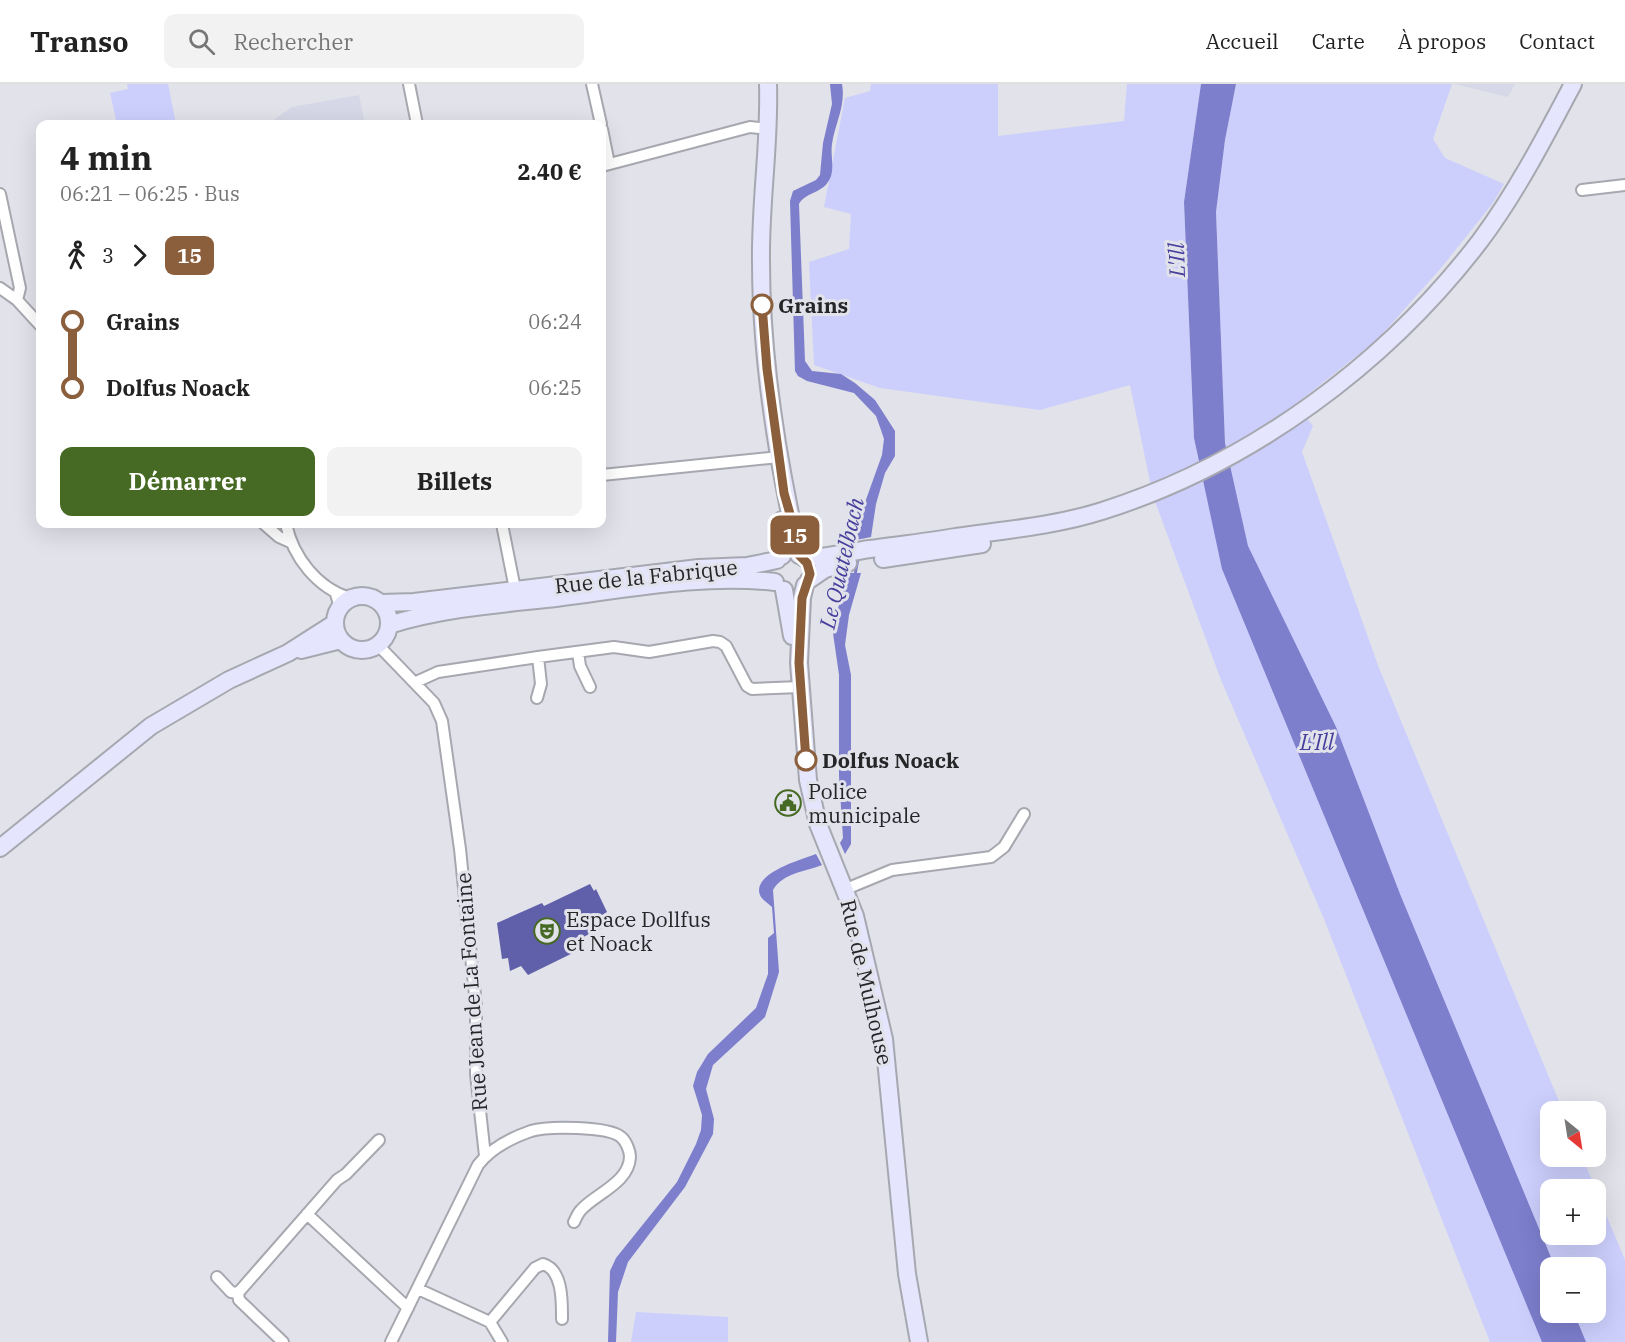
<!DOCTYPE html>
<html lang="fr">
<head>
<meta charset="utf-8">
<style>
	:root { --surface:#fff; --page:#f2f2f2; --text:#222; --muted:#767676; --line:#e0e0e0; --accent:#466a23 }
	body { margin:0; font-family:"IBM Plex Serif",serif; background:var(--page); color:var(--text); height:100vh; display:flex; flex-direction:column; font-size:22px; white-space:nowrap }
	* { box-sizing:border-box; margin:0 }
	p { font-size:20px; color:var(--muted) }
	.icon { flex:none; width:33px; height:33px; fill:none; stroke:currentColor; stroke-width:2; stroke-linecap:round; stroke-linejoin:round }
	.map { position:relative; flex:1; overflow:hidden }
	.drawer { position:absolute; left:36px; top:36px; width:570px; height:408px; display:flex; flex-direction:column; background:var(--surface); border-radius:12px; box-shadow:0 6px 24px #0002 }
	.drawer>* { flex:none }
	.badge { padding:0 12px; border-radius:9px; font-size:21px; line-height:39px }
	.needle { width:39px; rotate:150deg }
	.buttons { position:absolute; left:1540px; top:1017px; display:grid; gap:12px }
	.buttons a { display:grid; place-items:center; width:66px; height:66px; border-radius:12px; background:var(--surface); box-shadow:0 6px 24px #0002; font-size:30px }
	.map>.badge { position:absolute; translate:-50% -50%; box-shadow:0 0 0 3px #fff }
	.legs { display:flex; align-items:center; gap:9px; height:66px; padding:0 24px; font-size:20px }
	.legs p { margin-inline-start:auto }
	.overview { display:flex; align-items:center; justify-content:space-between; height:102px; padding:0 24px }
	h1 { font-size:33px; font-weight:800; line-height:45px }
	.primary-button { display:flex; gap:12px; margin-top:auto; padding:12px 24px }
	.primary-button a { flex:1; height:69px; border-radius:12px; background:var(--accent); color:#fff; font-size:24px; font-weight:800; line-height:69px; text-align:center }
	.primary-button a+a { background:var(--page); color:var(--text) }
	ul { padding:0 24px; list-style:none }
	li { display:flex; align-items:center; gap:21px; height:66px; font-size:22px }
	li i { display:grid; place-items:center; width:9px; height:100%; margin:0 8px; background:currentColor }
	li i::after { content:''; width:15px; height:15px; margin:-8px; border:4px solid; border-radius:50%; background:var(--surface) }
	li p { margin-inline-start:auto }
	li:first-child i { background:linear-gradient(#0000 50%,currentColor 0) }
	li:last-child i { background:linear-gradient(currentColor 50%,#0000 0) }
	header { display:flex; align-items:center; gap:36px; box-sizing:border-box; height:84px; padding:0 30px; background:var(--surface); border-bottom:2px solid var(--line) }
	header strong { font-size:28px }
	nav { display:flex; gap:33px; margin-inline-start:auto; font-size:21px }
	.search { width:420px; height:54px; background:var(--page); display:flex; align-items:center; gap:15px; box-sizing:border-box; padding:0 21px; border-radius:12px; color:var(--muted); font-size:22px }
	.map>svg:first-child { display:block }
</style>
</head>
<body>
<header>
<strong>Transo</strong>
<div class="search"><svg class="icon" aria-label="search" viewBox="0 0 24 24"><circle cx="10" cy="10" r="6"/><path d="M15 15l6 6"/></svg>Rechercher</div>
<nav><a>Accueil</a><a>Carte</a><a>À propos</a><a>Contact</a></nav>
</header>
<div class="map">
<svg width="1625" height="1258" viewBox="0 0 1625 1258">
	<rect width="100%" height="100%" fill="#e1e2ea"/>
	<!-- built -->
	<path fill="#d6d8e7" d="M 1454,0 L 1515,0 L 1508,13 Z
		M 359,11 L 365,40 L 268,40 L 292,23 Z"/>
	<!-- green -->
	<path fill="#cccffc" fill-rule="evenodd" d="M 127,0 L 168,0 L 176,40 L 117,40 L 110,9 L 128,5 Z
		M 871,0 L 998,0 L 998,52 L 1124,37 L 1127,0 L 1201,0 L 1184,118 L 1194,354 L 1201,390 L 1230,378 L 1225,359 L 1216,128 L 1225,56 L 1236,0 L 1452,0 L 1433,55 L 1445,74 L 1504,100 L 1493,119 L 1441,184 L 1378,255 L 1296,320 L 1313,342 L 1302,368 L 1379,584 L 1563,1027 L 1551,1028 L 1551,1072 L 1582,1073 L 1596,1105 L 1551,1106 L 1551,1150 L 1596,1150 L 1596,1107 L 1625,1176 L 1625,1258 L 1490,1258 L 1324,835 L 1221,596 L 1153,412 L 1130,301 L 1040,326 L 880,304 L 814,281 L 809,178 L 849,165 L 851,130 L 824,123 L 845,14 L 870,7 ZM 1551,1184 L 1596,1184 L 1596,1228 L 1551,1228 Z
		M 636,1228 L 728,1233 L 728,1258 L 631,1258 Z"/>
	<!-- water -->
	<path fill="#7d7ecc" d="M 830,0 L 842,0 C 846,22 835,39 832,60 C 830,73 836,87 828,98 C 821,109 805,109 799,120 L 805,277 L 812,287 L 841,290 L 855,299 L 875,316 L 895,347 L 895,372 L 885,389 L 876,420 L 871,453 L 856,456 L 863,424 L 882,371 L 884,355 L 881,346 L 876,332 L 854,309 L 807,297 L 798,292 L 795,287 L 790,117 L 793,107 L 816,96 L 820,91 L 823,59 L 832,20 Z
		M 1201,0 L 1236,0 L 1225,56 L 1216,128 L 1225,359 L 1248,462 L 1336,643 L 1400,810 L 1555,1183 L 1551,1184 L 1551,1228 L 1574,1229 L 1586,1258 L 1542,1258 L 1222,485 L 1194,354 L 1184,118 Z
		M 849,489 L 861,489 L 849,531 L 845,561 L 851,591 L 851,760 L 845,770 L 840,759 L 843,754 L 839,692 L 839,591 L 833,549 L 834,537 Z
		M 816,770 L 822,781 C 804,788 783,789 773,806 L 779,888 L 765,933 L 713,981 L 706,1005 L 714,1035 L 713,1050 L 685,1103 L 628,1178 L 618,1208 L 616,1258 L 608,1258 L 610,1187 L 616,1174 L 677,1098 L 696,1060 L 701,1046 L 702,1031 L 693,1002 L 697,988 L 708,970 L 756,924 L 768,890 L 768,854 L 774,849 L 772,823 C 769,820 763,816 761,813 C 748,790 803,775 816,770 Z"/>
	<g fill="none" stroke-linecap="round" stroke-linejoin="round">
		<!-- stream -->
		<path stroke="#7d7ecc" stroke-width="3" d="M 855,491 L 858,474"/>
	</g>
	<!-- building -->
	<path fill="#605faa" d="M 590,800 L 594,807 L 596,805 L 607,828 L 597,834 L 602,844 L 575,857 L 579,866 L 528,891 L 521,882 L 510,887 L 508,874 L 502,875 L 497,839 L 542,819 L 544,822 Z"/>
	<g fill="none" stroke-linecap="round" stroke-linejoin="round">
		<!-- street casing -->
		<g stroke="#a7a8af" stroke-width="14">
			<path id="street" d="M 409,0 L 417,40
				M 592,0 L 601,40
				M 602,45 L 609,80
				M 602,82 L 750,43 L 768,45
				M 1582,106 L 1625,101
				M 0,110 L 20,204 L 17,216 L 40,241
				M 0,204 L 17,216
				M 602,391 L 779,373
				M 264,440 L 279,453 L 290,458
				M 286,440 C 293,473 317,504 350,514
				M 502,440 L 515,505
				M 336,510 L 340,523
				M 378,561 L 434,619 L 442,637 L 460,765 L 476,921 L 476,990 L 485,1072
				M 578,568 L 580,582 L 590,603
				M 416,598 L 438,588 L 538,573 L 614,563 L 649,568 L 713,557 L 720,558 L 726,562 L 747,602 L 752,605 L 800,603
				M 537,614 L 541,600 L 538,573
				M 846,805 L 892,786 L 991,773 L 1004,763 L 1024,730
				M 307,1130 L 408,1224
				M 217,1193 L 231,1208 L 238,1209
				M 418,1205 L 490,1238
				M 238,1209 L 337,1096 L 346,1090 L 379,1056
				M 238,1209 L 239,1216 L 283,1258
				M 391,1258 L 478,1081 C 491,1064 511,1054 531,1047 C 547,1042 608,1042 621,1053 C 626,1057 630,1067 630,1073 C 629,1099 595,1110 581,1126 C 578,1129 576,1134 574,1138
				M 502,1258 L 490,1238 L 535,1184 L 543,1180 C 563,1186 562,1218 562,1235"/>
		</g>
		<!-- secondary casing -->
		<g stroke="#a7a8af" stroke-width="20">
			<path id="secondary" d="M 768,0 C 770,60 760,118 761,178 C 761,277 777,375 799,471
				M 782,472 L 784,455 L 782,436
				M 804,474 C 826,474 848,468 870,465 C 899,461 927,458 956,453 C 1005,446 1055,442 1102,427 C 1251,380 1386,280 1480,157 C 1516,109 1545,53 1573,0
				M 883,475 L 982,460
				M 809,496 L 825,485 L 848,479
				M 805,501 L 802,514 L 799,579 L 808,696 L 818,740 L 855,832 L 884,955 L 907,1190 L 919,1258
				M 784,506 L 792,552
				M335 539a27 27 0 1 1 54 0a27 27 0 1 1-54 0Z
				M 382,519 L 414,518 L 699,484 L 747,482 L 777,476
				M 389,541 C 443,524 501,520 556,514 C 628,505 703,490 775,498
				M 301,566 L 341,556
				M 0,764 L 151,642 L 229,596 L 288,569 L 335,539"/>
		</g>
		<!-- street -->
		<use href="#street" stroke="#fff" stroke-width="10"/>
		<!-- secondary -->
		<use href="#secondary" stroke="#e5e5fe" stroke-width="16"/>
	</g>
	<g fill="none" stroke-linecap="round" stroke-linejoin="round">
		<!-- line-1 casing -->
		<g stroke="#fff" stroke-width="14">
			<path id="line-1" d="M 762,221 L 767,285 L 784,409 L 794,444 L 799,471 L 807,479 L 810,490 L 802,514 L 799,579 L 806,676"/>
		</g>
		<!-- line-1 -->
		<use href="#line-1" stroke="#8b5e3c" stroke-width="9"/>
	</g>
	<!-- icons -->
	<defs>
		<g id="civic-ring" transform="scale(1.35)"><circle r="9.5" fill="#e1e2ea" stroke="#466a23" stroke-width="1.5"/><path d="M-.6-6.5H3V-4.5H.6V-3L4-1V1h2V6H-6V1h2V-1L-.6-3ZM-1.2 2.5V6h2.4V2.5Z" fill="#466a23"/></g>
		<g id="theatre-ring" transform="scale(1.35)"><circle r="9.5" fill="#e1e2ea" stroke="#466a23" stroke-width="1.5"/><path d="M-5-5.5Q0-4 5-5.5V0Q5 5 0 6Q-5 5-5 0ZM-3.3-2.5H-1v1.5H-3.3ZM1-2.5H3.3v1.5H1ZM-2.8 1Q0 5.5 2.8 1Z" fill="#466a23"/></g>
	</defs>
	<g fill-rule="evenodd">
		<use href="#civic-ring" x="788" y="719"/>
		<use href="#theatre-ring" x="547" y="847"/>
	</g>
	<!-- markers -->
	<g fill="#fff" stroke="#8b5e3c" stroke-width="3">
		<circle cx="762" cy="221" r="10"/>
		<circle cx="806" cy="676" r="10"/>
	</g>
	<g text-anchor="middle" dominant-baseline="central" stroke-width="6" stroke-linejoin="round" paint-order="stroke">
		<!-- stop labels -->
		<g font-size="21" font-weight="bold" fill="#262629" stroke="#e1e2ea" text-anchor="start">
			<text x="778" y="221">Grains</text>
			<text x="822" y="676">Dolfus Noack</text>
		</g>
		<!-- street labels -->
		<g font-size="21" fill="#262629" stroke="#e1e2ea">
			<text transform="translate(646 492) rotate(-6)">Rue de la Fabrique</text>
			<text transform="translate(867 898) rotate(77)">Rue de Mulhouse</text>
			<text transform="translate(471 908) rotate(-94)">Rue Jean de La Fontaine</text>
		</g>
		<!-- poi labels -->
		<g font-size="21" fill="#262629" stroke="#e1e2ea" text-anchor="start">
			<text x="808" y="707">Police<tspan x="808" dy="24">municipale</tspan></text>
			<text x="566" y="835">Espace Dollfus<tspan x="566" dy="24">et Noack</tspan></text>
		</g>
		<!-- water labels -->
		<g font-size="22" font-style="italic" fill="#473f9c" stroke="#e1e2ea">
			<text transform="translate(1176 176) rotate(-92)">L'Ill</text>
			<text transform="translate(841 479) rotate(-77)">Le Quatelbach</text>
			<text x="1317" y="657">L'Ill</text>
		</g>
	</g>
</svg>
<div class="buttons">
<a><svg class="needle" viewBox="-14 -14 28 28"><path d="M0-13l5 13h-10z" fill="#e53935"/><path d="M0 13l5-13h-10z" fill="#767676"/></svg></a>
<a>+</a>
<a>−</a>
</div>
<b class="badge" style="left:795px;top:451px;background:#8b5e3c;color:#fff">15</b>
<section class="drawer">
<div class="overview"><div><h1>4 min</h1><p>06:21 – 06:25 · Bus</p></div><b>2.40 €</b></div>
<div class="legs"><svg class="icon" aria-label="walk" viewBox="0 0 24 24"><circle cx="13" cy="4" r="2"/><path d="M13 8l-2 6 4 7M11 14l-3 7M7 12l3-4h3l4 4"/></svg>3<svg class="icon" aria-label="forward" viewBox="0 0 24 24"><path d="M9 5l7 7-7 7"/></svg><b class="badge" style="background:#8b5e3c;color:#fff">15</b></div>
<ul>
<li><i style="color:#8b5e3c"></i><b>Grains</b><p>06:24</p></li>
<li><i style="color:#8b5e3c"></i><b>Dolfus Noack</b><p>06:25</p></li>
</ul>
<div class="primary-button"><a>Démarrer</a><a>Billets</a></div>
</section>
</div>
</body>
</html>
